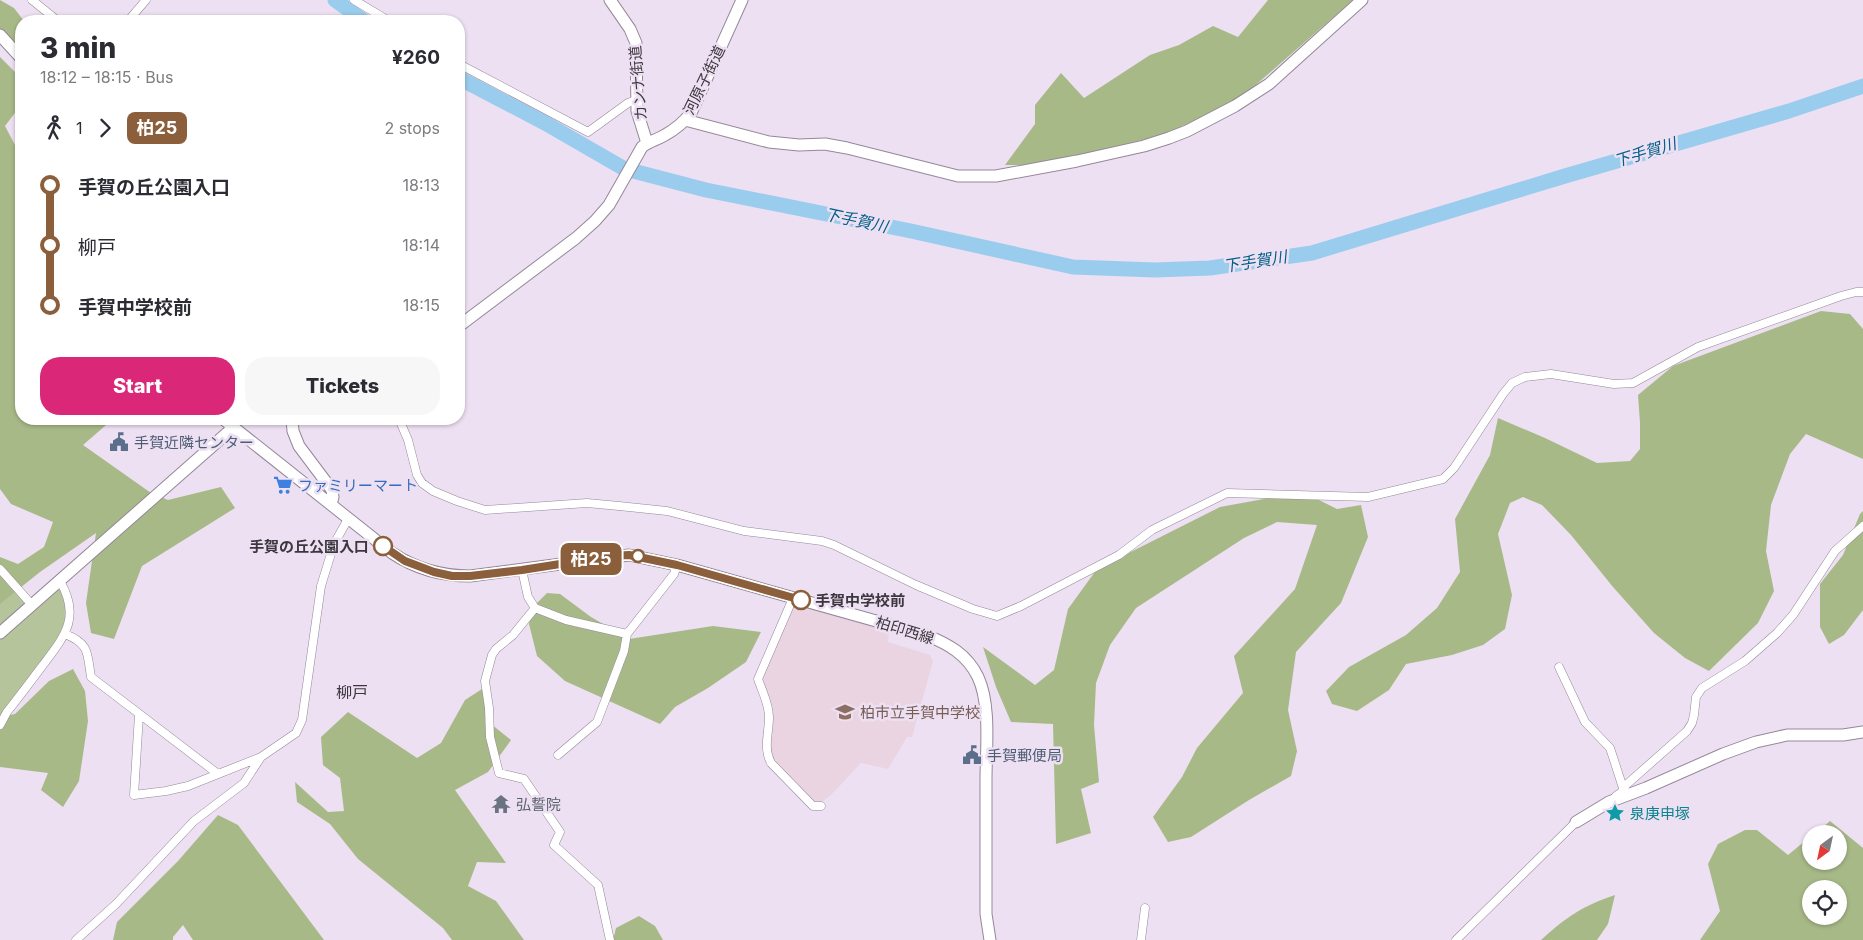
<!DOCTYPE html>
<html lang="en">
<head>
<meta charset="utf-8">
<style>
	:root { --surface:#fff; --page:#f7f7f7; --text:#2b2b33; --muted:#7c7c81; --accent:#db2777 }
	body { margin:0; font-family:Inter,"Noto Sans JP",sans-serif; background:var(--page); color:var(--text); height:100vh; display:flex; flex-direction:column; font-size:19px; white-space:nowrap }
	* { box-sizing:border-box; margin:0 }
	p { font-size:16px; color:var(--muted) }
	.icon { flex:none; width:28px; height:28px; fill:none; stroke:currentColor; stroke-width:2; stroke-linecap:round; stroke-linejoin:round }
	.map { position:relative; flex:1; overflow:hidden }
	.side { position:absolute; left:15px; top:15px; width:450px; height:410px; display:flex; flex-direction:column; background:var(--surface); border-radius:20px; box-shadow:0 1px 4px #0004 }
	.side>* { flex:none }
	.badge { padding:0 10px; border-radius:8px; font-size:18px; line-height:32px }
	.needle { width:32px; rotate:213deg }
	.controls { position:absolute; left:1802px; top:825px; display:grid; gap:10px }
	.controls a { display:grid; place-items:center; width:45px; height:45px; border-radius:50%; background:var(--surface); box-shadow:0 1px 4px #0004; font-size:25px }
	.map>.badge { position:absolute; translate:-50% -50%; box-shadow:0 0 0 2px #fff }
	.legs { display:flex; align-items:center; gap:8px; height:55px; padding:0 25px; font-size:16px }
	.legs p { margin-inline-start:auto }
	.overview { display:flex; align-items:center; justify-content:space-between; height:85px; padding:0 25px }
	h1 { font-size:28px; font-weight:800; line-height:38px }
	.action { display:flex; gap:10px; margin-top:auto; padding:10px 25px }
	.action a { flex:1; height:58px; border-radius:20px; background:var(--accent); color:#fff; font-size:20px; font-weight:800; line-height:58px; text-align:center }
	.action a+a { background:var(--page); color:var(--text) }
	ul { padding:0 25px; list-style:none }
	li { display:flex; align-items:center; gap:18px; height:60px; font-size:19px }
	li i { display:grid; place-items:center; width:8px; height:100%; margin:0 6px; background:currentColor }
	li i::after { content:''; width:12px; height:12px; margin:-6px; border:4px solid; border-radius:50%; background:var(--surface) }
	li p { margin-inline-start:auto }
	li:first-child i { background:linear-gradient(#0000 50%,currentColor 0) }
	li:last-child i { background:linear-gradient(currentColor 50%,#0000 0) }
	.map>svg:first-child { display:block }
</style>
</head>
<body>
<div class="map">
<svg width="1863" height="940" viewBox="0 0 1863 940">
	<rect width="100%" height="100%" fill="#ede0f2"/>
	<!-- education -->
	<path fill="#ead4e1" d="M 798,606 L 889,631 L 888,642 L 930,655 L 933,661 L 912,737 L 907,737 L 888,769 L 861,763 L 831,795 L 819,804 L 814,803 L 772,759 L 769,749 L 772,719 L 761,683 L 762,676 L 791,608 Z"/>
	<!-- green -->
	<path fill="#b5c49b" d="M 0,569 L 32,605 L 60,581 L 65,591 L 68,624 L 0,725 Z"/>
	<!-- forest -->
	<path fill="#a8b988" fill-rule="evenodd" d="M 0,0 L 14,8 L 24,21 L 21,21 L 21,50 L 0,29 Z
		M 1268,0 L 1353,0 L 1243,96 L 1194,121 L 1162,135 L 1070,158 L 1025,165 L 1005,165 L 1035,124 L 1035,105 L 1061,73 L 1084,98 L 1150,55 L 1179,45 L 1213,26 L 1238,37 Z
		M 0,57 L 21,78 L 21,105 L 5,126 L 16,147 L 21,151 L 21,419 L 113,419 L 83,445 L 151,493 L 168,500 L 221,487 L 235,508 L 142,566 L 114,639 L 91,633 L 86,603 L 96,533 L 40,572 L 0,604 L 0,557 L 18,564 L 44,547 L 53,522 L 11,504 L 0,489 Z
		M 1821,311 L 1850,314 L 1863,329 L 1863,459 L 1806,434 L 1790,454 L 1771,505 L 1766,551 L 1774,591 L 1758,623 L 1709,671 L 1685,658 L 1654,633 L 1613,587 L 1571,535 L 1542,505 L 1523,497 L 1510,503 L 1498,534 L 1512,595 L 1505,629 L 1483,645 L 1452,655 L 1406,664 L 1389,690 L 1357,711 L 1332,704 L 1326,691 L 1349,667 L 1406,635 L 1437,608 L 1460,572 L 1455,519 L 1490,455 L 1498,418 L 1545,438 L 1597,463 L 1630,461 L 1640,449 L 1640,423 L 1638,395 L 1673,366 Z
		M 1275,497 L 1319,500 L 1337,509 L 1361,505 L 1368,537 L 1341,603 L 1296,652 L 1288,710 L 1297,751 L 1291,776 L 1249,800 L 1191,837 L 1168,842 L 1153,817 L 1182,777 L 1197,748 L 1243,693 L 1234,656 L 1295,589 L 1317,525 L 1277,522 L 1244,538 L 1136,608 L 1110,645 L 1096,683 L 1094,725 L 1099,782 L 1081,789 L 1091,833 L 1056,844 L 1053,724 L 1011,722 L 996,687 L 983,647 L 1035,685 L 1054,670 L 1068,609 L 1097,569 L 1220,507 Z
		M 1863,511 L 1863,610 L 1844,635 L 1829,644 L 1820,627 L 1820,584 L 1843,555 L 1860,514 Z
		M 547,593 L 560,594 L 591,617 L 629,639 L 713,626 L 761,632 L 746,662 L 708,688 L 675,707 L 660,724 L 565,681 L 537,656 L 529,624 L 532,608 Z
		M 73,669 L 85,691 L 88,721 L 79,781 L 63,807 L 41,790 L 48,773 L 0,767 L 0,717 L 15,714 L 49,681 Z
		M 482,689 L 491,724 L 511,740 L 488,772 L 455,790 L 506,863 L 477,862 L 468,886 L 496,901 L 524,940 L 452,940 L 443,928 L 358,859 L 330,824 L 297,802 L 295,782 L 328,812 L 344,811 L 340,778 L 323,765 L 321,737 L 348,712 L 417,758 L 441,743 L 465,700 Z
		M 218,815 L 238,825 L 324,940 L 193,940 L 183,925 L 173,937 L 173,940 L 113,940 L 117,922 L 178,861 Z
		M 1830,821 L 1863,848 L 1863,940 L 1700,940 L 1720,911 L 1708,864 L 1718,844 L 1745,830 L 1757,830 L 1788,855 L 1811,836 L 1811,861 L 1839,861 L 1839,834 L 1815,834 ZM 1811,889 L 1839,889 L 1839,916 L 1811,916 Z
		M 1615,895 L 1608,924 L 1597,940 L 1541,940 C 1565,918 1584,905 1615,895 Z
		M 639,916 L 655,926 L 663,940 L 613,940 L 616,928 Z"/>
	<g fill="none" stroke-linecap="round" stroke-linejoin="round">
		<!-- river -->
		<path stroke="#9acced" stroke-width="15" d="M 335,0 L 364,21
			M 459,78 L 545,123 L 623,168
			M 633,171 L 706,190 L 911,231 L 1073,267 L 1155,270 L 1210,268 L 1312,253 L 1565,176 L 1789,111 L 1863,86"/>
		<!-- street casing -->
		<g stroke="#948898" stroke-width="9">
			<path id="street" d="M 32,0 L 58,21
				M 354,0 L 389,21
				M 128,21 L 146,0
				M 459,64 L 588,132 L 628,103 L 636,100
				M 399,419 L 408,440 L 417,475 L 422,483 L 433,491 L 457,501 L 485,510 L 587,503 L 619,506 L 667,511 L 744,531 L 822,541 L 834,545 L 916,585 L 973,609 L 997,616 L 1021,606 L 1119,555 L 1152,530 L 1227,493 L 1368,497 L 1443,479 L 1454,468 L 1503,394 L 1512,383 L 1525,377 L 1551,374 L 1614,384 L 1633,383 L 1698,347 L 1841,296 L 1856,292 L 1863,292
				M 0,569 L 32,605
				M 522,570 L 528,597 L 535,608 L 513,635 L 496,649 L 492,655 L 485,681 L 489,708 L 490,737 L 499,773 L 524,779 L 560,832 L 554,845 L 598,885 L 610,940
				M 793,598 L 758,679 C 762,691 769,704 769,717 C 769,733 763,748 771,763 L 813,806 L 821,806
				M 535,608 L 566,620 L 627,634
				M 65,634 C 90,644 87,653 91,677 L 218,774
				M 1559,667 L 1585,722 L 1610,748 L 1624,791
				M 139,715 L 134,795 L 166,791 L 188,786 L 261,757
				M 0,725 L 7,712 C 19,697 31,681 43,665 C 65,636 81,617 60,581
				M 558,755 L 597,722 L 624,651 L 627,634 L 674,574 L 677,565
				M 1616,796 L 1623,791 L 1626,785 L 1687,731 L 1692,723 L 1694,715 L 1696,697 L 1702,688 L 1745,661 L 1777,633 L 1793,615 L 1835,551 L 1863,526
				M 76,940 L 116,904 L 194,821 L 244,783 L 261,757 L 296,733 L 302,720 L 321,586 L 334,544 L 348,519
				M 1141,940 L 1145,908
				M 1456,940 L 1576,822"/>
		</g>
		<!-- secondary casing -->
		<g stroke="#948898" stroke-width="13">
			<path id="secondary" d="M 610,0 L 630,29 L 636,43 L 637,111 L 647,143
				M 0,35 L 21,58
				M 685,120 L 769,142 L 799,145 L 825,144 L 847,148 L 958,176 L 996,176 L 1077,161 L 1144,146 L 1169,138 L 1187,131 L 1235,106 L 1269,84 L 1362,0
				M 459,326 L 576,238 L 595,221 L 609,205 L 642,147 C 649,141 657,140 665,135 C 674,130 684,122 691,113 L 742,0
				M 223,419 L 392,553 C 416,569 441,576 470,576 L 629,555 L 677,565 L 926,635 C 948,644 967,654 978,677 C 991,705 986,749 986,780 C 986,824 986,869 986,914 L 990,940
				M 292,419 L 293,431 L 299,446 L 332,490 L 333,497 L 331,504
				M 0,633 L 234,427
				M 1576,822 L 1609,802 L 1646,788 L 1723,754 L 1756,742 L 1787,735 L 1843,735 L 1863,732"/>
		</g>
		<!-- street -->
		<use href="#street" stroke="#fff" stroke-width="8"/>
		<!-- secondary -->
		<use href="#secondary" stroke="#fff" stroke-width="11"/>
	</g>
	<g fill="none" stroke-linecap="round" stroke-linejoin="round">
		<!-- line-1 casing -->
		<g stroke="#fff" stroke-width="11">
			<path id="line-1" d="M 383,546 L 405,561 L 434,572 L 452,576 L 470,576 L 522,570 L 611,556 L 629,555 L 677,565 L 801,600"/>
		</g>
		<!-- line-1 -->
		<use href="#line-1" stroke="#8b5e3c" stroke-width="8"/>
	</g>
	<!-- icons -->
	<defs>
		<g id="civic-bare" transform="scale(1.5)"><path d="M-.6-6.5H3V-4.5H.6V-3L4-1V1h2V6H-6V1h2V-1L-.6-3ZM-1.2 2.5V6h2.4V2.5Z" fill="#5c6f8a" stroke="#ede0f2" stroke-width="2.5" paint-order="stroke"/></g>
		<g id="supermarket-bare" transform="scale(1.5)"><path d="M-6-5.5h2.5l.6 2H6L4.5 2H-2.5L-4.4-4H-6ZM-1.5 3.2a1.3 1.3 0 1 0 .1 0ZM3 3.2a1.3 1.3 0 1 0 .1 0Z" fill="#3f7fe0" stroke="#ede0f2" stroke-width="2.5" paint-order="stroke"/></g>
		<g id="school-bare" transform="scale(1.5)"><path d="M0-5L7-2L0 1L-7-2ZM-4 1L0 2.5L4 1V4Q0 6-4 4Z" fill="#8d6e63" stroke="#ede0f2" stroke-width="2.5" paint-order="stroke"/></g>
		<g id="temple-bare" transform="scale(1.5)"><path d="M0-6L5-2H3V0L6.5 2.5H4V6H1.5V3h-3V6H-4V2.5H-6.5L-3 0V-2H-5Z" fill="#6b7280" stroke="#ede0f2" stroke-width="2.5" paint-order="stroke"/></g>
		<g id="sight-bare" transform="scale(1.5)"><path d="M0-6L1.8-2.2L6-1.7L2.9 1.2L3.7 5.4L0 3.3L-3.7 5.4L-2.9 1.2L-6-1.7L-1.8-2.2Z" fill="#0f9aa8" stroke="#ede0f2" stroke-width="2.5" paint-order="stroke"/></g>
	</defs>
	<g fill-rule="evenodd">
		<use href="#civic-bare" x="119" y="442"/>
		<use href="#supermarket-bare" x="283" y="485"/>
		<use href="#school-bare" x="845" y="712"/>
		<use href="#civic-bare" x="972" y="755"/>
		<use href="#temple-bare" x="501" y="804"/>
		<use href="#sight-bare" x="1615" y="813"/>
	</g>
	<!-- markers -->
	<g fill="#fff" stroke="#8b5e3c" stroke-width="2.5">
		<circle cx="383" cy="546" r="9"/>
		<circle cx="638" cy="556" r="6"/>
		<circle cx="801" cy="600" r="9"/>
	</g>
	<g text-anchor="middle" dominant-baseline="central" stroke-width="5" stroke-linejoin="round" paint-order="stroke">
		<!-- street labels -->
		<g font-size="15" fill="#3c373e" stroke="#ede0f2">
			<text transform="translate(704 80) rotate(-64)">河原子街道</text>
			<text transform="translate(638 83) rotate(-95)">カンナ街道</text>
			<text transform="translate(905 630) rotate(17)">柏印西線</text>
		</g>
		<!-- service labels -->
		<g font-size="15" fill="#4e5e75" stroke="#ede0f2" text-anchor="start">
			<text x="134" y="442">手賀近隣センター</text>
			<text x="987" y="755">手賀郵便局</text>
		</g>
		<!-- shop labels -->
		<g font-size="15" fill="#366cbe" stroke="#ede0f2" text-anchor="start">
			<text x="298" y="485">ファミリーマート</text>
		</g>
		<!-- stop labels -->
		<g font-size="15" font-weight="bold" fill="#3c373e" stroke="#ede0f2" text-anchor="end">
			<text x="369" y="546">手賀の丘公園入口</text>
			<text x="815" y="600" text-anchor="start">手賀中学校前</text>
		</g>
		<!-- education labels -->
		<g font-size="15" fill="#785e54" stroke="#ede0f2" text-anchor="start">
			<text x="860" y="712">柏市立手賀中学校</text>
		</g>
		<!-- worship labels -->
		<g font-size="15" fill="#5b616d" stroke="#ede0f2" text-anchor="start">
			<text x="516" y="804">弘誓院</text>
		</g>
		<!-- culture labels -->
		<g font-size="15" fill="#0d838f" stroke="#ede0f2" text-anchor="start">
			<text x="1630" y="813">泉庚申塚</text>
		</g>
		<!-- water labels -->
		<g font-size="16" font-style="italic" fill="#005e87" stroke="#ede0f2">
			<text transform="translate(1645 152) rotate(-17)">下手賀川</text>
			<text transform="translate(856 220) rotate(12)">下手賀川</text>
			<text transform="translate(1255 261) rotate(-9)">下手賀川</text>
		</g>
		<!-- neighbourhood labels -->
		<g font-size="16" fill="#3c373e" stroke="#ede0f2">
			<text x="352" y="692">柳戸</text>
		</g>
	</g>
</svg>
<div class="controls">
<a><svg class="needle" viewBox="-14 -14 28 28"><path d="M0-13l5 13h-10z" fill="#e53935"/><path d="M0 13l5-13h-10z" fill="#7c7c81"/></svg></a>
<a><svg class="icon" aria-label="locate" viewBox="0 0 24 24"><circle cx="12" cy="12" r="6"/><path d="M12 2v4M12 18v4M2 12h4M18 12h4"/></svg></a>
</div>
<b class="badge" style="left:591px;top:559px;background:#8b5e3c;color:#fff">柏25</b>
<section class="side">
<div class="overview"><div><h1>3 min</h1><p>18:12 – 18:15 · Bus</p></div><b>¥260</b></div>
<div class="legs"><svg class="icon" aria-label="walk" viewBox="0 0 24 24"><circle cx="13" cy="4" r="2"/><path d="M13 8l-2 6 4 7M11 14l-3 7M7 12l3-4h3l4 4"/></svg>1<svg class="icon" aria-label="forward" viewBox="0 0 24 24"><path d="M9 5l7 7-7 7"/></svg><b class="badge" style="background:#8b5e3c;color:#fff">柏25</b><p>2 stops</p></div>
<ul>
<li><i style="color:#8b5e3c"></i><b>手賀の丘公園入口</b><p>18:13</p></li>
<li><i style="color:#8b5e3c"></i><span>柳戸</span><p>18:14</p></li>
<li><i style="color:#8b5e3c"></i><b>手賀中学校前</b><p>18:15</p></li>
</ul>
<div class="action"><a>Start</a><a>Tickets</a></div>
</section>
</div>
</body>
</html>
